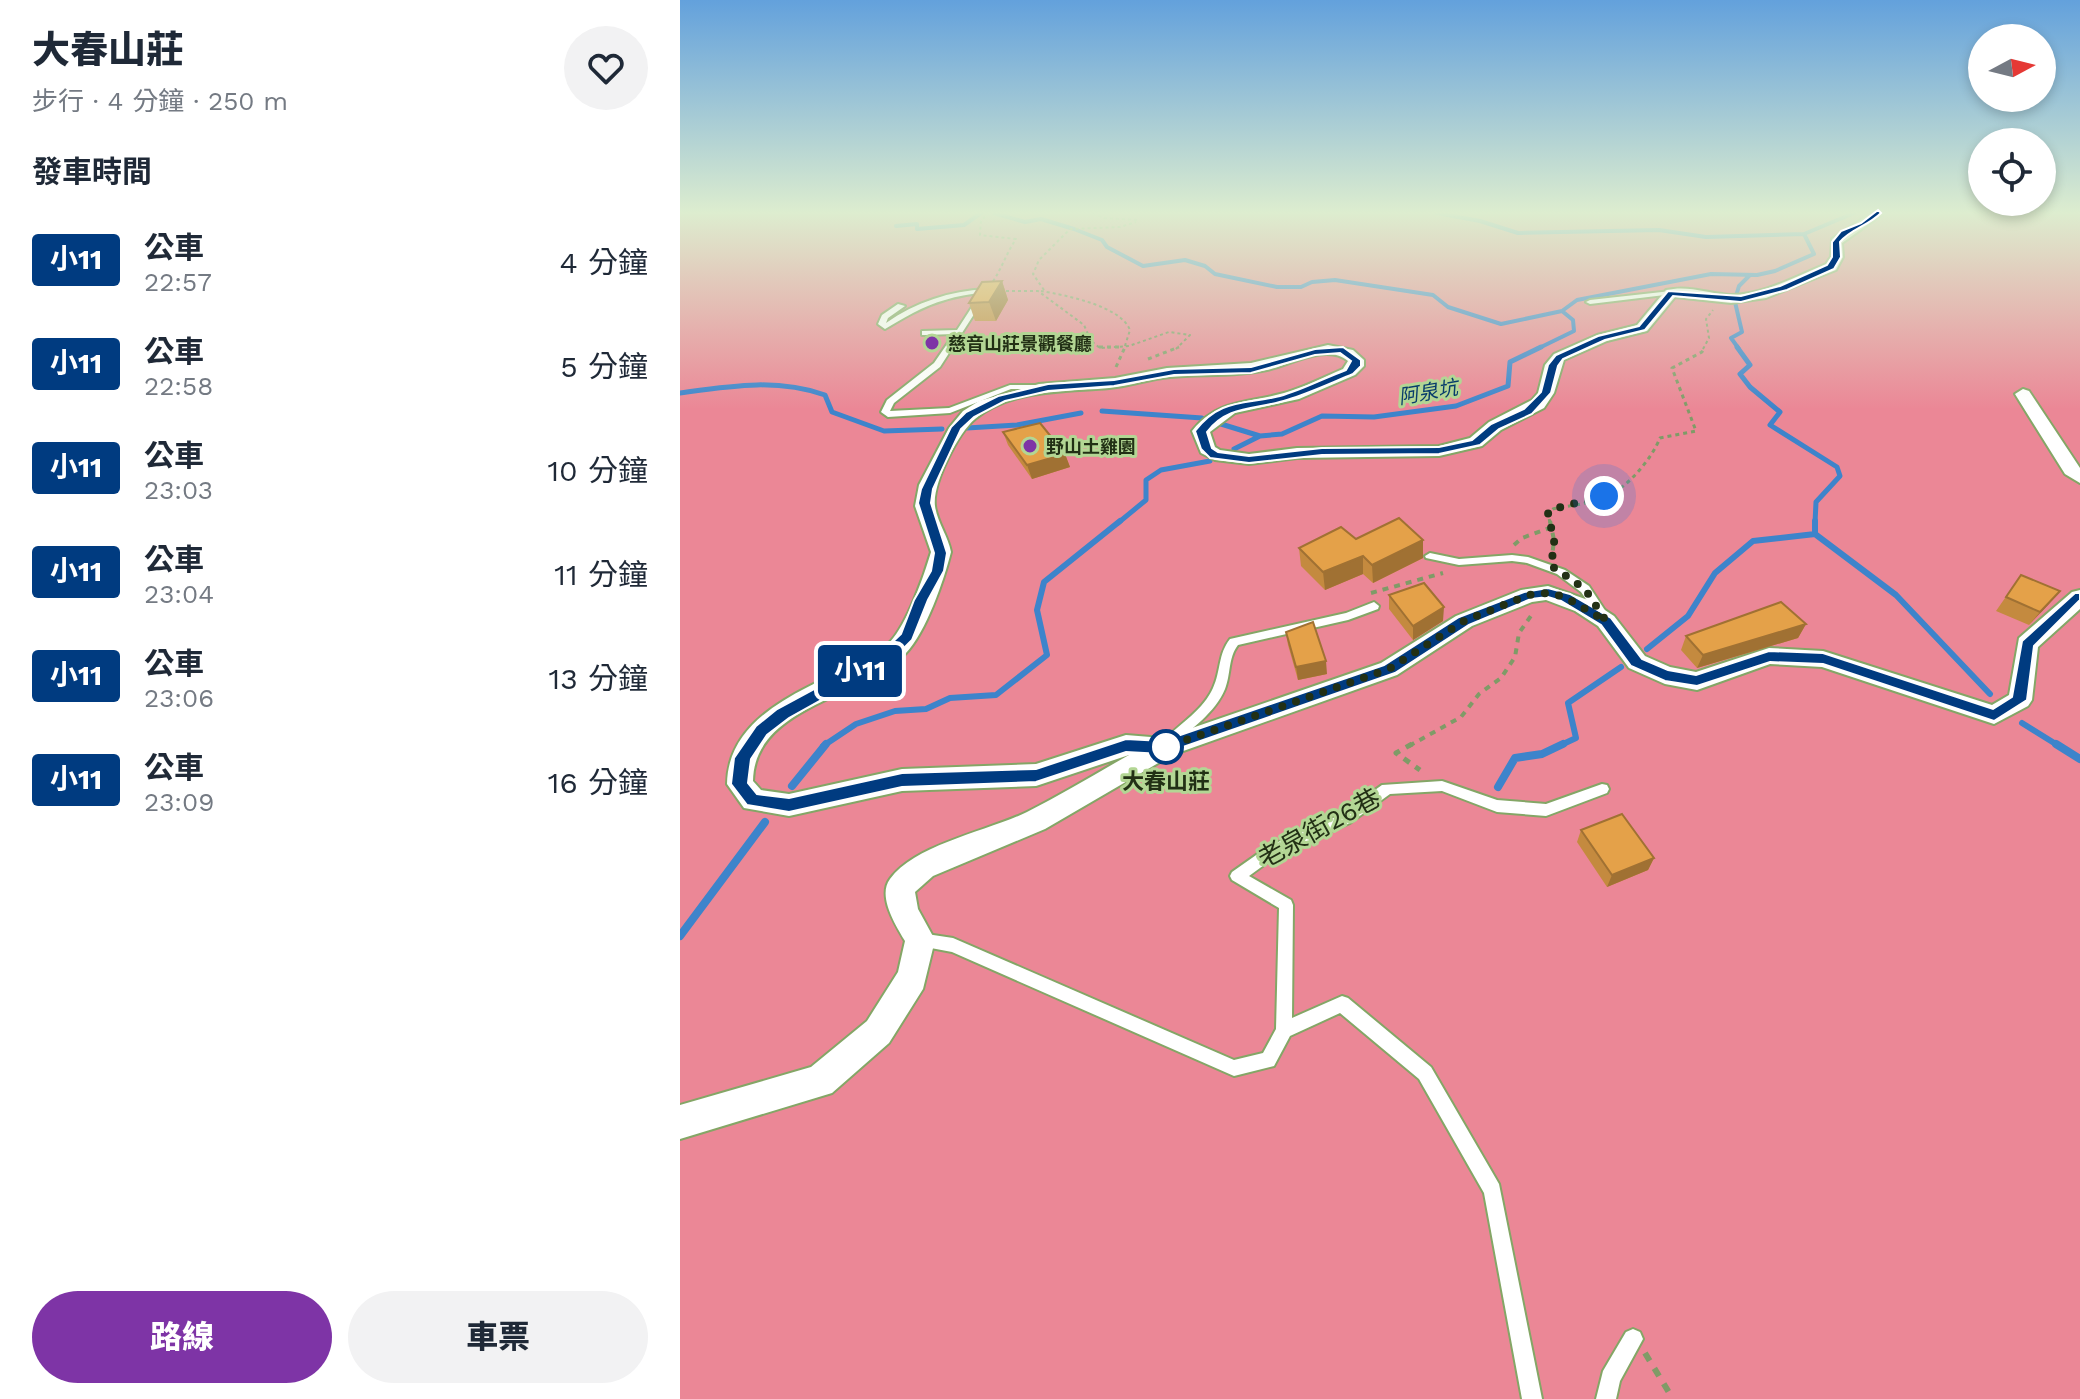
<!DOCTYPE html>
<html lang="zh-TW">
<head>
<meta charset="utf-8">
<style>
	:root { --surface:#fff; --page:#f2f2f3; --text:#1f2937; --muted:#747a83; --accent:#7e34a6 }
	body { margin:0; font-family:"Work Sans","Noto Sans TC",sans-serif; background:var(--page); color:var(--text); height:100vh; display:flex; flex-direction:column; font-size:30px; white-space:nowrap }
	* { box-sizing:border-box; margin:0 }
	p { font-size:26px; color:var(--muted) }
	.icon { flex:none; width:44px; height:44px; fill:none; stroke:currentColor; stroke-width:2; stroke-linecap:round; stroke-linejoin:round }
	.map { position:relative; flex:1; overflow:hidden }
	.side { display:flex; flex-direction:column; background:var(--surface); width:680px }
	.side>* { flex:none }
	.badge { padding:0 16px; border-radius:6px; font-size:28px; line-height:52px }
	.needle { width:52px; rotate:83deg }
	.buttons { position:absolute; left:1288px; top:24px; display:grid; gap:16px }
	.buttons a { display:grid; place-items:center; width:88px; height:88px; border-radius:50%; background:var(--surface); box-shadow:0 4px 12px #0003; font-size:40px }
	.you { position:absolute; width:40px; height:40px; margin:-20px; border:6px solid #fff; border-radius:50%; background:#1a73e8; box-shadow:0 0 0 12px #1a73e833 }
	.map>.badge { position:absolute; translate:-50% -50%; box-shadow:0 0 0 4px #fff }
	h2 { padding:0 32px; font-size:30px; line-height:72px }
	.round { display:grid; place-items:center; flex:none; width:84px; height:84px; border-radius:42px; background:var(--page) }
	.overview { display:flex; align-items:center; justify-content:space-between; height:136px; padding:0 32px }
	h1 { font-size:38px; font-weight:800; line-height:60px }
	.cta { display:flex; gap:16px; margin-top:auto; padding:16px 32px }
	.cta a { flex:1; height:92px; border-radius:48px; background:var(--accent); color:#fff; font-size:32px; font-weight:800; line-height:92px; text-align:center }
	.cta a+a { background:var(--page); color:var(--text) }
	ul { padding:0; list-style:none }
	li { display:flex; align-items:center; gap:24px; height:104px; padding:0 32px }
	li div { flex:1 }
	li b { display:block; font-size:30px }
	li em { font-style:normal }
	li .badge { min-width:88px; font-weight:700; text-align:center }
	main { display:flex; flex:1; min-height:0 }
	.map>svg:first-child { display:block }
</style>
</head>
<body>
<main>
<section class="side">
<div class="overview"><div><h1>大春山莊</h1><p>步行 · 4 分鐘 · 250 m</p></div><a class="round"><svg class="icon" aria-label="heart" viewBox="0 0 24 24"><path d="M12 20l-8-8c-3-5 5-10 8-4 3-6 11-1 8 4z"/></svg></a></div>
<h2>發車時間</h2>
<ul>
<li><span class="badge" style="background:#003b80;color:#fff">小11</span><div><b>公車</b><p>22:57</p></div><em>4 分鐘</em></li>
<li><span class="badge" style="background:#003b80;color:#fff">小11</span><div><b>公車</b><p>22:58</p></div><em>5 分鐘</em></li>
<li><span class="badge" style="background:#003b80;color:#fff">小11</span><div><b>公車</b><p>23:03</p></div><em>10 分鐘</em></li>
<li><span class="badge" style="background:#003b80;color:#fff">小11</span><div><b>公車</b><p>23:04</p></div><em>11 分鐘</em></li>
<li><span class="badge" style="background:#003b80;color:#fff">小11</span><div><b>公車</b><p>23:06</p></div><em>13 分鐘</em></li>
<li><span class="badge" style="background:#003b80;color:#fff">小11</span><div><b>公車</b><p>23:09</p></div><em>16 分鐘</em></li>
</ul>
<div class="cta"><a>路線</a><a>車票</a></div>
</section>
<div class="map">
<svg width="1400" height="1399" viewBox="0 0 1400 1399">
	<rect width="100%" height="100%" fill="#b3d694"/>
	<!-- green -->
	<path fill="#eb8796" d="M 0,213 L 1400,213 L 1400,1399 L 0,1399 Z"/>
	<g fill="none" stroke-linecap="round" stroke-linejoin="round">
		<!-- stream-far3 -->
		<path stroke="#3d84cb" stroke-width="4" d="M 314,213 L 345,222 L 361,219 L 394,229 L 422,240 L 427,247 L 463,266 L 505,260 L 525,266 L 535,274 L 597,287 L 621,287 L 632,282 L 655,280 L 753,295 L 768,307 L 821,324 L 882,311
			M 757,213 L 800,221 L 838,233 L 979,230 L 1026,237 L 1124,234
			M 216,226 L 237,224 L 237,229 L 284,225 L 301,213
			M 1056,296 L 1059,286 L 1069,276
			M 1055,302 L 1062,332 L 1051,338 L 1059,349
			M 857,349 L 894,331 L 893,320 L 882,311 L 897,300 L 1031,274 L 1077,275 L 1095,271 L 1134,254 L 1124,234 L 1174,213"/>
		<!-- stream-far2 -->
		<path stroke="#3d84cb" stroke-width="5" d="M 1057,347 L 1070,365 L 1060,374 L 1070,387 L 1100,412 L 1090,425 L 1157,467 L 1160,476 L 1136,502 L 1135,523
			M 0,393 C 50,386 96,378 145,395 L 152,412 L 204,431 L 262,429
			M 422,411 L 522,418
			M 541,424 L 580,436
			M 287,428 L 337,425 L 401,413
			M 554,449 L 580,436 L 602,434 L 642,416 L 694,417 L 776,406 L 828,386 L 830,362 L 861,347
			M 438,523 L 466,500 L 466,480 L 481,470 L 530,461"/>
		<!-- stream-far1 -->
		<path stroke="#3d84cb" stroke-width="6" d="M 1135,521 L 1135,534 L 1216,595 L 1310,694
			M 967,649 L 1008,616 L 1035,573 L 1073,541 L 1135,534
			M 1342,723 L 1379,746
			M 143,746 L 176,724 L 215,711 L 246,709 L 270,698 L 316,695 L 367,655 L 357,610 L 364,582 L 440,521
			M 879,746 L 896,738 L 888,703 L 941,667"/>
		<!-- stream -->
		<path stroke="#3d84cb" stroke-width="8" d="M 1376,744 L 1400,759
			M 112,786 L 146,744
			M 818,787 L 835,758 L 862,754 L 883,744
			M 0,936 L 85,822"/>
		<!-- lane casing -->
		<g stroke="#84a666" stroke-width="4">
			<path id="lane" d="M 306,289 L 309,291 L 260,367 L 214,403 L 210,411 L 269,408 L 330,385 L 365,385 L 369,387 L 368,389 L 331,389 L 270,413 L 208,417 L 201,412 L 207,400 L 254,363 L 274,334 L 245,335 L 242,335 L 242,331 L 277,330 L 301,293 C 277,295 254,302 233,313 C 223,318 214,324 205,329 L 198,324 L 202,315 L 218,304 L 225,306 L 208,318 L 206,323 C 236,302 270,291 306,289 Z
				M 991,291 L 994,293 L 993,294 L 910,304 L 906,302 L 910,300 Z
				M 750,553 L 779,559 L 832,555 L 848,557 L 885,570 L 909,586 L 930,618 L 925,622 L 921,621 L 901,592 L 877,574 L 847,563 L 832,561 L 779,565 L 746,558 L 745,556 Z
				M 694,602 L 699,606 L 698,609 L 668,620 L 558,645 C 548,658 551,674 545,689 C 535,713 511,729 492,746 L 484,746 L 482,743 L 484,740 C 500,724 524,709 533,688 C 541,671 538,654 550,639 L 666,613 Z
				M 762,781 L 817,800 L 866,804 L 922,784 L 927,785 L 929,789 L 927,793 L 866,816 L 817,812 L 762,791 L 710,794 L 670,823 L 599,854 L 569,876 L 611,900 L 613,905 L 612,1018 L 662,996 L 668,998 L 751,1067 L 819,1184 L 862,1399 L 842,1399 L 804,1193 L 739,1079 L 660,1013 L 610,1036 L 594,1066 L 554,1076 L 272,952 L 235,945 L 233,940 L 235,935 L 240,933 L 273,938 L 554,1060 L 583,1053 L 596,1029 L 599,908 L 552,880 L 550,876 L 552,872 L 589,846 L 660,815 L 702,785 Z
				M 953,1329 L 960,1332 L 963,1339 L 940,1381 L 936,1399 L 916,1399 L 923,1371 L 946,1332 Z"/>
		</g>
		<!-- street casing -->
		<g stroke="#84a666" stroke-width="4">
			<path id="street" d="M 1191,213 L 1204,213 L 1162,243 L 1163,257 L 1156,270 L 1086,298 L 1051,303 L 995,297 L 967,331 L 927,341 L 884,360 L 874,393 L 864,408 L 821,430 L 802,446 L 759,456 L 617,458 L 569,464 L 535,460 L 521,453 L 512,431 C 537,399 569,403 604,393 C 625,387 644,377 663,369 L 668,361 C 646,343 611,365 587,370 C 555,377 522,374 490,377 C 469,379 450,386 429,388 C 385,392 331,389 295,419 C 278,433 252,484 255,506 C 257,522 268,536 271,552 C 264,580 246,632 226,653 C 185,698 74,705 73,781 L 81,790 L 109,794 L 222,769 L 356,764 L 446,735 L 483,738 L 701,663 L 776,616 L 841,590 L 868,586 L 911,601 L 934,616 L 965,656 L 990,667 L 1016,672 L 1089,648 L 1143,651 L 1312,705 L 1329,695 L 1339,638 L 1392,592 L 1400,590 L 1400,609 L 1358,647 L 1352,700 L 1348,706 L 1314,724 L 1142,667 L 1090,664 L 1017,690 L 985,684 L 949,668 L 918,626 L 895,611 L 866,600 L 852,602 L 792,626 L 717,675 L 492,755 L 365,829 L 253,876 L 235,892 L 238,909 L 255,940 L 243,989 L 209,1043 L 152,1093 L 0,1139 L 0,1105 L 131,1067 L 187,1021 L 218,972 L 225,941 C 216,926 197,896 210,879 C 236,844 308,831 347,812 C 381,795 415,774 449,755 L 356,786 L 222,791 L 109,816 L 64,808 L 47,784 C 48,716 122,691 174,664 C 186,658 200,652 210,642 C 227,624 244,576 251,552 L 235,506 L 239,485 L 269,428 L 283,411 L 299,401 L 359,384 L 435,378 L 487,368 L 571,363 L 648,345 L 673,350 L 684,360 L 684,366 L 675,375 L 619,399 L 555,413 L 530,432 L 535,447 L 540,450 L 569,454 L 617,448 L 759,446 L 790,438 L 809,422 L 852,400 L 858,393 L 865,365 L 874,354 L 917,335 L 957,325 L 986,290 C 1008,285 1027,293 1049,295 C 1082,296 1116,276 1146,264 L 1151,257 L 1152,239 Z
				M 1343,389 L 1349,391 L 1400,468 L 1400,483 L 1385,474 L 1335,394 Z"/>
		</g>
		<!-- path-far4 -->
		<path stroke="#7f9b67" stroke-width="2" stroke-dasharray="3 3" stroke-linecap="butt" d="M 310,213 L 301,220 L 300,235 L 336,239 C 326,254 322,268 312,283
			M 413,213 L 424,218 L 458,220
			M 364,290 L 353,274 L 359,260 L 390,229 L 440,227 L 456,222
			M 320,291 L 358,291 L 404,325 L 411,341 L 420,348 L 449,346 L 489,332 L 510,335 L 496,349
			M 361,291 C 385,295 441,306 450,330 L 444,349
			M 1023,349 L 1029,338 L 1026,319 L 1033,310"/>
		<!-- path-far3 -->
		<path stroke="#7f9b67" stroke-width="3" stroke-dasharray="4 4" stroke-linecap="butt" d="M 419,347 L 443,347
			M 468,359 L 499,347
			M 436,367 L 445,347
			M 870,523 L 868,513 L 873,509 C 891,505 912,504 929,495 C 949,486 972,458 980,438 L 1016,431 L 992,368 L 1022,352 L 1024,347"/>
		<!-- path-far2 -->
		<path stroke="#7f9b67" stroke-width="4" stroke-dasharray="6 6" stroke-linecap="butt" d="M 870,521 L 874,540 L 872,557
			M 834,545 L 842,538 L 872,527
			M 691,593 L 763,573
			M 729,746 L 781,717 L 799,694 L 821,678 L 835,657 L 839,633 L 853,613"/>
		<!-- path-far1 -->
		<path stroke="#7f9b67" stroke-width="5" stroke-dasharray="7 7" stroke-linecap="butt" d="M 732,744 L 716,753 L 740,770"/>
		<!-- path -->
		<path stroke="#7f9b67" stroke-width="6" stroke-dasharray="9 9" stroke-linecap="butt" d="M 965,1353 L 993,1399"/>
		<!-- lane -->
		<use href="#lane" fill="#fff" fill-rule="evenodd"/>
		<!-- street -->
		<use href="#street" fill="#fff" fill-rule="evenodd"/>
	</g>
	<!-- wall -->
	<path fill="#c48a3f" d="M 322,281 L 328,300 L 316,321 L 295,321 L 289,303 Z
		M 323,432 L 385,454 L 390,467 L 352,479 L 328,445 Z
		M 676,539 L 743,558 L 693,583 L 683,574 L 645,590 L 621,566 L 619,548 Z
		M 1341,575 L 1380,591 L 1349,625 L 1316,611 Z
		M 709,595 L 763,621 L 733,640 L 709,609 Z
		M 1126,624 L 1118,638 L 1017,668 L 1001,650 L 1006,636 Z
		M 606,632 L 647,674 L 618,680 L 608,645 Z
		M 901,830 L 974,858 L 968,870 L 927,887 L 897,842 Z"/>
	<!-- shaded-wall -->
	<path fill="#a07133" d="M 322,281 L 328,300 L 316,321 L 309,302 Z
		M 385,454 L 390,467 L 352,479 L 347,465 Z
		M 743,540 L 743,558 L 693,583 L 692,565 Z
		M 683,556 L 683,574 L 645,590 L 643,572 Z
		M 1380,591 L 1368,605 L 1349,625 L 1360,612 Z
		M 764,607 L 763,621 L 733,640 L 733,626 Z
		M 1126,624 L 1118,638 L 1017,668 L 1023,655 Z
		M 646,661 L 647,674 L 618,680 L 616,667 Z
		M 974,858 L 968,870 L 927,887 L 932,875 Z"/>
	<!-- building -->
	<path fill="#e4a149" stroke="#a07133" stroke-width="2" d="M 322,281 L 309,302 L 289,303 L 302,282 Z
		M 360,423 L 385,454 L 347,465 L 323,432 Z
		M 719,518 L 743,540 L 692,565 L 683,556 L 643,572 L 619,548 L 661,527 L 676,539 Z
		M 1341,575 L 1380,591 L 1360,612 L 1326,597 Z
		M 744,583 L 764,607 L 733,626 L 709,595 Z
		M 1101,602 L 1126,624 L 1023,655 L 1006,636 Z
		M 633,622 L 646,661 L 616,667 L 606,632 Z
		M 942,814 L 974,858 L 932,875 L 901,830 Z"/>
	<!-- sky -->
	<linearGradient id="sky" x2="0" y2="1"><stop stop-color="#63a1dc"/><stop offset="0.52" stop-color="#ddedcf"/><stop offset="1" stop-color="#ddedcf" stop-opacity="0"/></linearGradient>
	<rect width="1400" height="409" fill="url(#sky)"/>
	<!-- line -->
	<path fill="#003b80" stroke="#fff" stroke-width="2" d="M 1198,210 L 1201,213 C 1188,226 1171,229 1160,242 L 1161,257 L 1154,269 L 1107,290 L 1061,302 L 993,296 L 965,330 L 925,340 L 883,359 L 878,366 L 871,393 L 852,414 L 819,429 L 800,445 L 759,454 L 642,455 L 569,463 L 530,458 L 521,449 L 515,431 C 540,398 564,405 600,396 C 622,390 644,378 666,370 L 671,361 L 660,353 L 635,355 L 571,373 L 494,375 L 434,386 L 368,391 L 325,401 L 294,417 L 281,429 L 253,489 L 251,503 L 267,553 L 264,571 L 248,600 L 232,640 L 211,661 L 109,718 L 87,735 L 71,759 L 68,783 L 77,794 L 109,798 L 222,773 L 356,769 L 446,739 L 483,741 L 704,665 L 779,617 L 844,592 L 868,588 L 890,594 L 931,618 L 962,659 L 988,670 L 1016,675 L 1089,651 L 1143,653 L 1313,709 L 1332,697 L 1342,641 L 1395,593 L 1400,593 L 1400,600 L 1354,646 L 1347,700 L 1314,721 L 1143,664 L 1090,662 L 1017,686 L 985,681 L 951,666 L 921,625 L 881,601 L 868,597 L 851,599 L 789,625 L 715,673 L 483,754 L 446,752 L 356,782 L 222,787 L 109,812 L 67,805 L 51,784 L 54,758 L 76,726 L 97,709 L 201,653 L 221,634 L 234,600 L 251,571 L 254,553 L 238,503 L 241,489 L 271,427 L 286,412 L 318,396 L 368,384 L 434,380 L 494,369 L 571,367 L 635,349 L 663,347 L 681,360 L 681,366 L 673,374 C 651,383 630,393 607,400 C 577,410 548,404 527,432 L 532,448 L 538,452 L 569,456 L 642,448 L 759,447 L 792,440 L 811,424 L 844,409 L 861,392 L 868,365 L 876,355 L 918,336 L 959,326 L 988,291 L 1061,296 L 1100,286 L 1147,265 L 1152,257 L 1152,242 L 1161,231 L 1181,223 Z"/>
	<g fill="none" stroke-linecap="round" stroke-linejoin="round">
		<!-- walk -->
		<path stroke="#223015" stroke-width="8" stroke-dasharray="0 14.4" d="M 486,747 L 483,748 L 709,669 L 784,621 L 849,595 L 868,593 L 885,597 L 926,621 L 905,589 L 870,565 L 875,546 L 868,513 L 873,509 L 924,496"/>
	</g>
	<!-- markers -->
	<g fill="#7e34a6" stroke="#b3d694" stroke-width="3">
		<circle cx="252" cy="343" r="8"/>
		<circle cx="350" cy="446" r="8"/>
	</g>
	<circle fill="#fff" stroke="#003b80" stroke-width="4" cx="486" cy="747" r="16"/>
	<g text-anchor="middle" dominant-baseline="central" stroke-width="6" stroke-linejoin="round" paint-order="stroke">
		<!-- far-poi labels -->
		<g font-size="18" font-weight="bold" fill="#223015" stroke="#b3d694" text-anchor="start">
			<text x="268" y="343">慈音山莊景觀餐廳</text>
			<text x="366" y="446">野山土雞園</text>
		</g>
		<!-- far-water labels -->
		<g font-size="20" font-style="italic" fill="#083c6b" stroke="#b3d694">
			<text transform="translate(748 392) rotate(-10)">阿泉坑</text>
		</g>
		<!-- stop labels -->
		<g font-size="22" font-weight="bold" fill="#223015" stroke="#b3d694">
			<text x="486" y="781">大春山莊</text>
		</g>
		<!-- near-street labels -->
		<g font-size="26" fill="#223015" stroke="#b3d694">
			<text transform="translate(639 828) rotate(-29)">老泉街26巷</text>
		</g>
	</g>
</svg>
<div class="buttons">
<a><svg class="needle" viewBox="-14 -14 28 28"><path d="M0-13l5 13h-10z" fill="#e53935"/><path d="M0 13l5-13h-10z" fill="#747a83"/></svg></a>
<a><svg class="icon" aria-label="locate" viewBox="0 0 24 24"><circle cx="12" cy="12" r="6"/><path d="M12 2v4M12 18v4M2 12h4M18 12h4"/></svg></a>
</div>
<div class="you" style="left:924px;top:496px"></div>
<b class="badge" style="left:180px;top:671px;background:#003b80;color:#fff">小11</b>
</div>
</main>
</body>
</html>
